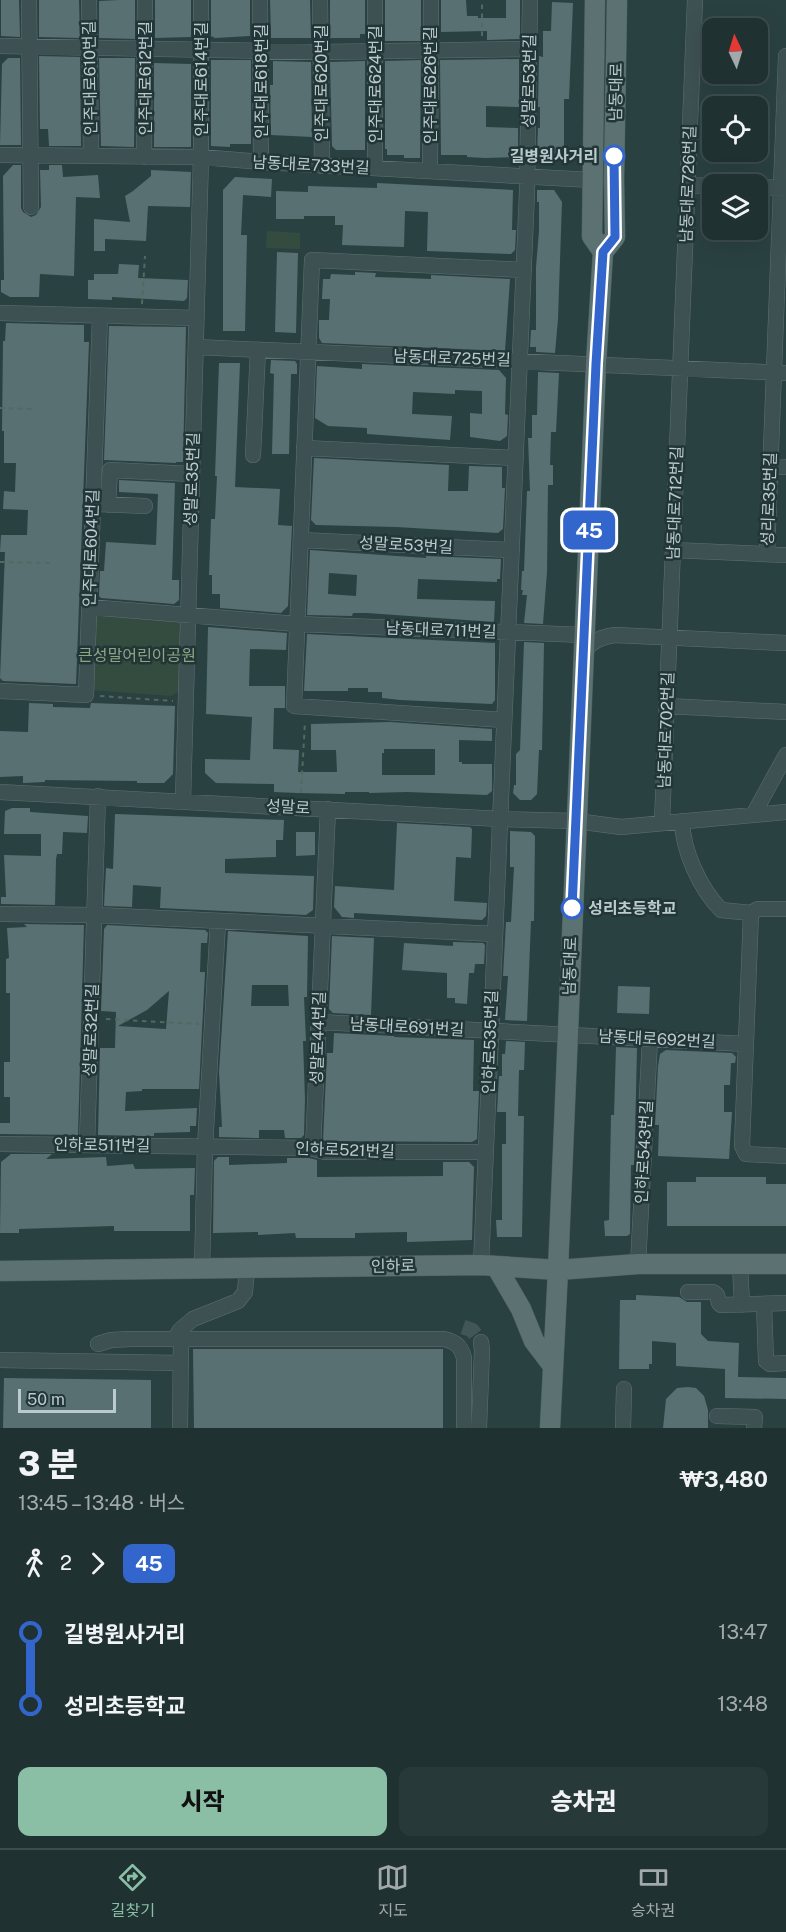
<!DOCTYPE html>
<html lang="ko">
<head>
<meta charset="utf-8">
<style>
	:root { --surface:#203132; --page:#28393a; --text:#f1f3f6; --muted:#a2a9ac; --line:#3d4c4d; --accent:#8abfa5 }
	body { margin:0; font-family:"Public Sans","Noto Sans KR",sans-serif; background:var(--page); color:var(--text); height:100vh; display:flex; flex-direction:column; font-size:22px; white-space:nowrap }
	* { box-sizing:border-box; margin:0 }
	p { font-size:20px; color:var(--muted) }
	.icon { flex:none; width:33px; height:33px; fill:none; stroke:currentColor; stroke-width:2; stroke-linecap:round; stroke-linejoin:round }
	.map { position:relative; height:1428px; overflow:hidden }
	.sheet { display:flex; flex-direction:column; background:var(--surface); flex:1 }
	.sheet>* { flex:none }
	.badge { padding:0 12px; border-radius:9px; font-size:21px; line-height:39px }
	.needle { width:39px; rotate:356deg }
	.tools { position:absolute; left:702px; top:18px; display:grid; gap:12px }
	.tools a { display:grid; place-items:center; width:66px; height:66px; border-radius:12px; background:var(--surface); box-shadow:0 6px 24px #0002,0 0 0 2px var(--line); font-size:30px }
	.scale { position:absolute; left:18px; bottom:15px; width:98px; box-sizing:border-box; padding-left:6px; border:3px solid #bbcacc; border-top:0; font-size:16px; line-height:21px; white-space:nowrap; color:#bbcacc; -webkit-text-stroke:4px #223637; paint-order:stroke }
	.map>.badge { position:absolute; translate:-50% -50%; box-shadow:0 0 0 3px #fff }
	.legs { display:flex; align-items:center; gap:9px; height:66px; padding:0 18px; font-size:20px }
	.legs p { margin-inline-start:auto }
	.overview { display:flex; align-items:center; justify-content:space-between; height:102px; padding:0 18px }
	h1 { font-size:33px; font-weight:800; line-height:45px }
	.button { display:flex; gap:12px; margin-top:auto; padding:12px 18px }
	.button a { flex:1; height:69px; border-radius:12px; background:var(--accent); color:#111; font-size:24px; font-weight:800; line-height:69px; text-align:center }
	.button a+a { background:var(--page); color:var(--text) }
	ul { padding:0 18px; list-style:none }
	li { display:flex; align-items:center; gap:21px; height:72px; font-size:22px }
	li i { display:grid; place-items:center; width:9px; height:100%; margin:0 8px; background:currentColor }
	li i::after { content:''; width:15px; height:15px; margin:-8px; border:4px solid; border-radius:50%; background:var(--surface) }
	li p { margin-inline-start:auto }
	li:first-child i { background:linear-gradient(#0000 50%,currentColor 0) }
	li:last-child i { background:linear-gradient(currentColor 50%,#0000 0) }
	.dock { display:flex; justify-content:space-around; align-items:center; height:84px; border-top:2px solid var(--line); background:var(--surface); font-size:16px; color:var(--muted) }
	.dock a { display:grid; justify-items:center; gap:3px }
	.dock .on { color:var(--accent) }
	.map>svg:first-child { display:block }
</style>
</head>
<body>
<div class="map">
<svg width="786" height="1428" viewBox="0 0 786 1428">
	<rect width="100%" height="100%" fill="#2a4142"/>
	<!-- green -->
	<path fill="#344c3f" d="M 267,231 L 300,233 L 300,249 L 266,248 Z
		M 100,613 L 178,619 L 183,625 L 180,691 L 171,696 L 90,690 L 93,616 Z"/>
	<!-- building -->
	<path fill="#587072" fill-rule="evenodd" d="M 1,0 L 19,0 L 20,37 L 1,36 Z
		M 39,0 L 79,0 L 80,38 L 39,37 Z
		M 119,0 L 135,0 L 135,39 L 99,38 L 99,1 Z
		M 155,0 L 191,0 L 191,37 L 155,38 Z
		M 211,0 L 250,0 L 250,36 L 215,38 L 211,36 Z
		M 270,0 L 310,0 L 311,38 L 271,38 Z
		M 330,0 L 365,0 L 365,34 L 360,34 L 360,38 L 330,38 Z
		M 385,0 L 421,0 L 421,41 L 385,41 Z
		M 441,0 L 466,0 L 467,16 L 478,16 L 478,18 L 506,18 L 506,0 L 520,0 L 520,39 L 487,40 L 487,31 L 441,32 Z
		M 552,2 L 573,3 L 569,99 L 564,99 L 564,153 L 554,162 L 541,162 L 541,152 L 537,152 L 538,128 L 540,128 L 540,107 L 538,107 L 539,56 L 543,57 L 543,31 L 551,31 Z
		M 39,56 L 80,57 L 81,146 L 49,146 L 48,129 L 40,129 Z
		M 8,58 L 20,58 L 21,145 L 0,145 L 2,64 Z
		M 99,58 L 135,58 L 134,147 L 101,146 Z
		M 519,59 L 519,107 L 486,106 L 486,127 L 518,128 L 518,157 L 485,158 L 467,157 L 467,155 L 441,155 L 440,60 Z
		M 211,60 L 251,60 L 251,144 L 230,144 L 230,147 L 211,146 Z
		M 421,60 L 420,158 L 404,158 L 404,155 L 387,155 L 387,149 L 385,149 L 385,61 Z
		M 273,61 L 311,62 L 312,137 L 271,135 L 270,85 L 273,85 Z
		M 365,61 L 365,150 L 336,150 L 332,146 L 330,62 Z
		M 154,63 L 191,64 L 191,147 L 154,147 Z
		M 13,165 L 21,165 L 21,208 L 23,212 L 31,217 L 36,215 L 41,207 L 40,170 L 49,170 L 49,165 L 62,165 L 63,177 L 98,175 L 100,198 L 76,197 L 74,276 L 40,274 L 39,297 L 10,297 L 1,292 L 1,280 L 4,280 L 3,176 Z
		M 151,170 L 191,172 L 190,207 L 148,206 L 146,241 L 105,239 L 105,251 L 94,251 L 94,219 L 130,222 L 125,196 L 133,191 L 151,176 Z
		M 235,177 L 272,179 L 271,197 L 243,195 L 241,235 L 247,235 L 245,331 L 223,331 L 223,190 Z
		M 377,183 L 513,190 L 512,230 L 516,230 L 515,250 L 511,254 L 427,251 L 428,212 L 405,211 L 404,247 L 342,245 L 343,225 L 335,225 L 335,216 L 304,216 L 304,219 L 276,219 L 276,191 L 308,192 L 308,186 L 377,188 Z
		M 537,190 L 554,190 L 562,202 L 558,319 L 555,353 L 536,352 L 536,347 L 530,347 L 531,330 L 536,330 L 536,267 L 539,231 L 539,202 L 537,202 Z
		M 277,252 L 298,253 L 296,333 L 275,332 Z
		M 119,264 L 139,265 L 138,278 L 188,280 L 187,298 L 184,301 L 112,297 L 112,300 L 88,299 L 88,280 L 94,280 L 94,274 L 118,274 Z
		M 355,272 L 376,273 L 375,277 L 407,278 L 431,279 L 431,275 L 510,279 L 505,351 L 322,343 L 319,338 L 319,320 L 329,320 L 330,299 L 322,299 L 323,279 L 330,279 L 331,274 L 355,275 Z
		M 6,323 L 84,325 L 84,342 L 89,342 L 76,684 L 3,681 L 0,678 L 5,552 L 0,552 L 1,535 L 27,535 L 28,510 L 3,509 L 4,491 L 15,492 L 16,463 L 4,463 L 4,431 L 2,431 L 3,341 L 5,341 Z
		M 109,326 L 186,327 L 183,462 L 176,462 L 176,463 L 104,460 Z
		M 271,360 L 295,361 L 297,364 L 297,374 L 291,374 L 289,454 L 272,454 L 274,374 L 270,373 Z
		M 219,363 L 240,363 L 235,487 L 280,489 L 278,525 L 292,526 L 288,606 L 281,613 L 220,608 L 220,594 L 212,594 L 212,575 L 209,575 L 211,519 L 215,519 L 217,476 L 215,476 Z
		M 362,364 L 499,370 L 506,378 L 505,414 L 508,415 L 507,436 L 500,441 L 470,437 L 470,413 L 482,414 L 482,391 L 455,390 L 455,394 L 413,392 L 412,414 L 452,416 L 450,440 L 367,434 L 367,428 L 328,426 L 315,418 L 317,366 L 362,369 Z
		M 538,372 L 559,373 L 556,432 L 551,432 L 550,465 L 553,465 L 553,485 L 548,485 L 547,572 L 543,624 L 524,623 L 527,595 L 522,595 L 523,590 L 521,590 L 522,571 L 524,571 L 527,491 L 530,491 L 528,438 L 532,438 L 532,415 L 537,415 Z
		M 314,458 L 449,465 L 448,491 L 468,491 L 469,466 L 502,467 L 502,488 L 505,488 L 503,529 L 498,533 L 396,527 L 316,525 L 311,520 Z
		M 119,480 L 175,483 L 172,580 L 179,580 L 179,600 L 174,604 L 101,598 L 99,596 L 100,571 L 104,571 L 106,542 L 156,545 L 158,494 L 119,492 Z
		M 310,550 L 426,558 L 426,556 L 501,559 L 500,579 L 497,579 L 497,582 L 418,579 L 417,599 L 495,601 L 494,622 L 367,613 L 353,613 L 352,616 L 307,615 ZM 329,573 L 357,575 L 356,596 L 328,594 Z
		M 208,627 L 287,633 L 286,650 L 250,649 L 249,686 L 285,686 L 285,708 L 274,708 L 273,749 L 299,750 L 298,772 L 337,772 L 336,750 L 311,750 L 311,724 L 390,722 L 492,729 L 492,741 L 459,740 L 459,762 L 462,762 L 462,764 L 492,764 L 492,791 L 487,795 L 407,792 L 369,793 L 369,792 L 345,792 L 345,794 L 297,793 L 274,792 L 274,784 L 216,783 L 205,773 L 205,759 L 250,760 L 252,717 L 206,714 ZM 384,749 L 435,749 L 435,775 L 382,775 L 382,753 L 384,753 Z
		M 307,634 L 495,643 L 495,700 L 492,704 L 400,700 L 382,698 L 382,692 L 368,692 L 368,688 L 348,688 L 348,691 L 304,691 Z
		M 524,642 L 544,643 L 542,750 L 539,750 L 537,794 L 531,800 L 520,800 L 513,793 L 514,785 L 516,785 L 516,754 L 520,750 Z
		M 29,703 L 53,704 L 53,707 L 90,708 L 91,703 L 175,706 L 173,774 L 164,783 L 137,783 L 137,781 L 45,780 L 45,782 L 23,783 L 23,776 L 0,777 L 0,731 L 28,732 Z
		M 12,808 L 30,808 L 30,812 L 88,816 L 87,833 L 63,832 L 62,854 L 57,854 L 56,859 L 55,905 L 1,904 L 1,897 L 6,897 L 4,855 L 41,856 L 41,834 L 4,834 L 5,811 Z
		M 115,814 L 284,820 L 283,840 L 276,840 L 276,857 L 225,859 L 225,873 L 314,876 L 313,910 L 306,915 L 160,908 L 161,887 L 133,885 L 132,907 L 104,906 L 106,868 L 113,869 Z
		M 397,823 L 470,827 L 472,829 L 471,858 L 456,857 L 454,901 L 487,903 L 486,916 L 482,920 L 354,913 L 354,918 L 342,917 L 334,907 L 335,886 L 394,890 Z
		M 510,831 L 531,832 L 535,836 L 534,921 L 531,921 L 527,1021 L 505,1020 L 508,976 L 503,976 L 504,957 L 506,922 L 511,922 L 514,867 L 510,867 Z
		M 296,832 L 315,832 L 315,855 L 296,856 Z
		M 24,924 L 84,925 L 78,1135 L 0,1134 L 0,1123 L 10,1123 L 10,1097 L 4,1097 L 4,1062 L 10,1062 L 10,993 L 6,993 L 6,959 L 9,958 L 7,928 L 27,927 Z
		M 107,925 L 205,930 L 208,933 L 207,943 L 201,943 L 200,972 L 205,972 L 199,1089 L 142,1089 L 142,1091 L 126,1092 L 125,1111 L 197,1108 L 196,1126 L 190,1126 L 190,1132 L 154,1133 L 154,1136 L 144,1136 L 98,1135 L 100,1048 L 115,1048 L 116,1012 L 101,1011 L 104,929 ZM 169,991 L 166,1029 L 118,1026 L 147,1010 Z
		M 228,931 L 308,936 L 307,997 L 304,997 L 306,1041 L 303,1041 L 305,1099 L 304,1135 L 301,1138 L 285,1138 L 284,1130 L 259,1130 L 259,1138 L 219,1137 L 219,1127 L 222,1127 L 219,1072 ZM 252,985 L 288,985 L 289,1006 L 251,1006 Z
		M 332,936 L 374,938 L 371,1015 L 333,1013 L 329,1009 Z
		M 453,942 L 483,943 L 485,945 L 484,964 L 475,964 L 474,973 L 469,973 L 467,1004 L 455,1003 L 455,998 L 447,998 L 447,973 L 402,970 L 404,943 L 453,946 Z
		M 618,986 L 650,987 L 649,1014 L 617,1013 Z
		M 334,1033 L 394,1036 L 394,1037 L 474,1040 L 473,1091 L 479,1091 L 477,1139 L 472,1142 L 323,1141 L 327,1053 L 333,1053 Z
		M 506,1041 L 525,1042 L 524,1070 L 519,1070 L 518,1116 L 524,1116 L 522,1237 L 497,1237 L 496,1220 L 502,1220 L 502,1144 L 506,1144 L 506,1112 L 497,1112 L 499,1076 L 502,1076 L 502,1054 L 505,1054 Z
		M 616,1047 L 637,1048 L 635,1136 L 634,1165 L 631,1165 L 630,1234 L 627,1236 L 605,1236 L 604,1221 L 609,1220 L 611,1115 L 614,1115 Z
		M 666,1050 L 732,1053 L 736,1057 L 735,1063 L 731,1063 L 730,1085 L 724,1085 L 724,1112 L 732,1112 L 729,1159 L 658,1156 L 659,1125 L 655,1125 L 658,1066 L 660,1054 Z
		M 11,1154 L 52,1154 L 46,1159 L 106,1157 L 107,1166 L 133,1164 L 135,1169 L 195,1168 L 194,1195 L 190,1195 L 190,1231 L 114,1231 L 114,1226 L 19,1229 L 19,1233 L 0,1233 L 1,1162 Z
		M 218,1157 L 229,1157 L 229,1165 L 287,1163 L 287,1158 L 309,1158 L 317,1160 L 317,1177 L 443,1176 L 443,1162 L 469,1162 L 474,1167 L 472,1240 L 407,1242 L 407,1232 L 355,1233 L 355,1238 L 296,1238 L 295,1233 L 258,1235 L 258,1232 L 213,1233 L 214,1161 Z
		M 696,1177 L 766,1177 L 766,1184 L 786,1184 L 786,1226 L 667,1226 L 667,1182 L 696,1182 Z
		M 636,1295 L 679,1297 L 687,1302 L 701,1302 L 701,1334 L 708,1341 L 739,1343 L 738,1377 L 786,1378 L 786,1399 L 725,1398 L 725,1369 L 676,1366 L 676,1343 L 652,1341 L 652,1364 L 649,1364 L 649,1369 L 619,1369 L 620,1300 L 636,1300 Z
		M 193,1349 L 443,1349 L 443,1428 L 194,1428 Z
		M 4,1378 L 151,1380 L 151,1428 L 3,1428 Z
		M 688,1387 L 696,1388 L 704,1396 L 708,1410 L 708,1428 L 663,1428 L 666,1399 L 677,1388 Z"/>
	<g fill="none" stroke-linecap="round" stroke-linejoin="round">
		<!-- minor-tunnel -->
		<path stroke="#405657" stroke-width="15" stroke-dasharray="15 8" stroke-linecap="butt" d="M 463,1327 L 472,1330 L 481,1342"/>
		<!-- minor casing -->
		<g stroke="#5f7172" stroke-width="16">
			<path id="minor" d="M 29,0 L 31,207
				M 89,0 L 91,155
				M 260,0 L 261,162
				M 320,0 L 322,166
				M 375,0 L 375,168
				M 0,46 L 321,52 L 529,49
				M 0,155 L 201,157 L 261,162 L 592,180
				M 144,157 L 145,0
				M 430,171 L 431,0
				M 688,185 L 712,186
				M 758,187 L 786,188
				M 0,313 L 197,318
				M 196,347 L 786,373
				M 304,448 L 516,458
				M 253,455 L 258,350
				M 770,466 L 786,467
				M 99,504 L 145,506
				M 108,505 L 110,470 L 192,474
				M 301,540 L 512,550
				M 673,550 L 786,555
				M 767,554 L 786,56
				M 89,607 L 297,624 L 584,635
				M 583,651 C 593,641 601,637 615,635 L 786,643
				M 0,691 L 86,695 L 100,316
				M 667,706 L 786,712
				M 504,720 L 294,706 L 312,260 L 524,270
				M 0,792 L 500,819 L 576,821 L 621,827 L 786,812
				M 183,801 L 201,157 L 201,0
				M 753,815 L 786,755
				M 682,821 C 683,852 700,888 721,910 L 751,913
				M 662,822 L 695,0
				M 751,913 L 742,1146 L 746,1154 L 786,1156
				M 751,913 L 758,909 L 786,909
				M 0,914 L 96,915 L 495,934
				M 319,1022 L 746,1044
				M 0,1144 L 310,1148 L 325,1152 L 486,1152
				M 87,1145 L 98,796
				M 313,1149 L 328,809
				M 638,1264 L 650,1039
				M 740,1264 L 742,1305
				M 481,1265 L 527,192 L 530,0
				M 202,1268 L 205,1147 L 218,922
				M 688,1292 L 713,1292 L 717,1295 L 719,1303 L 721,1305 L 786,1303
				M 764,1304 L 766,1361 L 770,1364 L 786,1363
				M 175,1339 L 180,1330 L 193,1319 L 238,1301 L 245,1292 L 247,1268
				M 98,1344 L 111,1340 L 130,1339 L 444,1339 C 456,1342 461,1346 464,1358 L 464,1428
				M 0,1360 L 181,1363
				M 717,1416 L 755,1417 L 754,1428
				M 180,1428 L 181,1339
				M 479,1428 L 482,1350 L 481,1342
				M 623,1428 L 624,1389"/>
		</g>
		<!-- major casing -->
		<g stroke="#4a5d5e" stroke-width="21">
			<path id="major" d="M 595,0 L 592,236 L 603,252
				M 496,1266 L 521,1309 L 534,1341 L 553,1366
				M 0,1271 L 481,1265 L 558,1270 L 638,1264 L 786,1264
				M 550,1428 L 558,1270 L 596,364 L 603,252 L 615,237 L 614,180 L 617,0"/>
		</g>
		<!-- path -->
		<path stroke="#536860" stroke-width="2" stroke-dasharray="4.5 4.5" stroke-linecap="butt" d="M 482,36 L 482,0
			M 142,304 L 145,256
			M 0,408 L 32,409
			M 0,562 L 52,563
			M 100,696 L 173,701
			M 301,793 L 305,721
			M 106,1019 L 199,1024"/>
		<!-- minor -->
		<use href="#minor" stroke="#3e5152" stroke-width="15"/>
		<!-- major -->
		<use href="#major" stroke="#5c7172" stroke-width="20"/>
	</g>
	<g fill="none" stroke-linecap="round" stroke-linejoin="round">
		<!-- line-1 casing -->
		<g stroke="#fff" stroke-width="14">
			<path id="line-1" d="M 572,908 L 596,364 L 603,252 L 615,237 L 614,156"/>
		</g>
		<!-- line-1 -->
		<use href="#line-1" stroke="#36c" stroke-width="9"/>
	</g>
	<!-- markers -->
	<g fill="#fff" stroke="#36c" stroke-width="3">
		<circle cx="614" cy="156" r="10"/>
		<circle cx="572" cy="908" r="10"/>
	</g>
	<g text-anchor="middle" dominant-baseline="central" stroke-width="5" stroke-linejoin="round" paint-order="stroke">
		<!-- street labels -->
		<g font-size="16" fill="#bbcacc" stroke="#223637">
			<text transform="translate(90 78) rotate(-91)">인주대로610번길</text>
			<text transform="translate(145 78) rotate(-90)">인주대로612번길</text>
			<text transform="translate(201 79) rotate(-90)">인주대로614번길</text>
			<text transform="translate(261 81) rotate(-90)">인주대로618번길</text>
			<text transform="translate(529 81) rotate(-89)">성말로53번길</text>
			<text transform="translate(321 83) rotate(-90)">인주대로620번길</text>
			<text transform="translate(375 84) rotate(-90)">인주대로624번길</text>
			<text transform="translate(430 85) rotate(-90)">인주대로626번길</text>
			<text transform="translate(616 92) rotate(-89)">남동대로</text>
			<text transform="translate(311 165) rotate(3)">남동대로733번길</text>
			<text transform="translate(688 184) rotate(-88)">남동대로726번길</text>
			<text transform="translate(452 358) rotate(2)">남동대로725번길</text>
			<text transform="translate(192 479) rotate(-88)">성말로35번길</text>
			<text transform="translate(769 499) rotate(-88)">성리로35번길</text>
			<text transform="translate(675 503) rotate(-88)">남동대로712번길</text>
			<text transform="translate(406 545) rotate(3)">성말로53번길</text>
			<text transform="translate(91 548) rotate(-88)">인주대로604번길</text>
			<text transform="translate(441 630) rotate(2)">남동대로711번길</text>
			<text transform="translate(666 730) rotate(-88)">남동대로702번길</text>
			<text transform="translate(288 807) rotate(3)">성말로</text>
			<text transform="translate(570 966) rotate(-88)">남동대로</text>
			<text transform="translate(407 1027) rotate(3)">남동대로691번길</text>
			<text transform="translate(91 1030) rotate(-88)">성말로32번길</text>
			<text transform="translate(318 1038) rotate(-88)">성말로44번길</text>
			<text transform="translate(657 1039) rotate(3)">남동대로692번길</text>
			<text transform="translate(490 1042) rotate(-88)">인하로535번길</text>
			<text transform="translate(102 1145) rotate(1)">인하로511번길</text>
			<text transform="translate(345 1150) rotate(2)">인하로521번길</text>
			<text transform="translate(644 1152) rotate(-87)">인하로543번길</text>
			<text transform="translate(393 1266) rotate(-1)">인하로</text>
		</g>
		<!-- stop labels -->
		<g font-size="16" font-weight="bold" fill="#bbcacc" stroke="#223637" text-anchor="end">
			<text x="598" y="156">길병원사거리</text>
			<text x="588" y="908" text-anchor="start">성리초등학교</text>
		</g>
		<!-- park labels -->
		<g font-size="16" fill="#8da582" stroke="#223637">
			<text x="137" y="655">큰성말어린이공원</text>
		</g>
	</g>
</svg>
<div class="tools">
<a><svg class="needle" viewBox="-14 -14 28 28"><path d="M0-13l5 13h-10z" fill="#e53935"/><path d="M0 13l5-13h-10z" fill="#a2a9ac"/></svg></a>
<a><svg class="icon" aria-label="locate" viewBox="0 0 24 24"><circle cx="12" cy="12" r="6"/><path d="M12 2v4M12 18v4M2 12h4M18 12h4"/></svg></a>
<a><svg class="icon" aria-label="layers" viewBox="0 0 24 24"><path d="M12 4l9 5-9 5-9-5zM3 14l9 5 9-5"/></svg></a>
</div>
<div class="scale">50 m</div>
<b class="badge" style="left:589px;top:530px;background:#36c;color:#fff">45</b>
</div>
<section class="sheet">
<div class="overview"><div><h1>3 분</h1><p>13:45 – 13:48 · 버스</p></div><b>₩3,480</b></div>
<div class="legs"><svg class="icon" aria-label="walk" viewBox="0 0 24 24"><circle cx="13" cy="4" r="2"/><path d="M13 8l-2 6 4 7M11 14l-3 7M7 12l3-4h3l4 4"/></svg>2<svg class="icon" aria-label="forward" viewBox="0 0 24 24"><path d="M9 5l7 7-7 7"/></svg><b class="badge" style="background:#36c;color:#fff">45</b></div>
<ul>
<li><i style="color:#36c"></i><b>길병원사거리</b><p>13:47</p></li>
<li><i style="color:#36c"></i><b>성리초등학교</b><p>13:48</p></li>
</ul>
<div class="button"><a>시작</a><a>승차권</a></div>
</section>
<nav class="dock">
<a class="on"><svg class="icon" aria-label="directions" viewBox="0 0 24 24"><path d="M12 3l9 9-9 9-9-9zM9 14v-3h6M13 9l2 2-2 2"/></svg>길찾기</a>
<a><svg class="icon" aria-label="map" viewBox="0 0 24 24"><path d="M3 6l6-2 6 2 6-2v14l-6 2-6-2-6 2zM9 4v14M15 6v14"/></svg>지도</a>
<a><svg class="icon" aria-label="tickets" viewBox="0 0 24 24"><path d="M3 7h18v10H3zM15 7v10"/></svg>승차권</a>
</nav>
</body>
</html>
